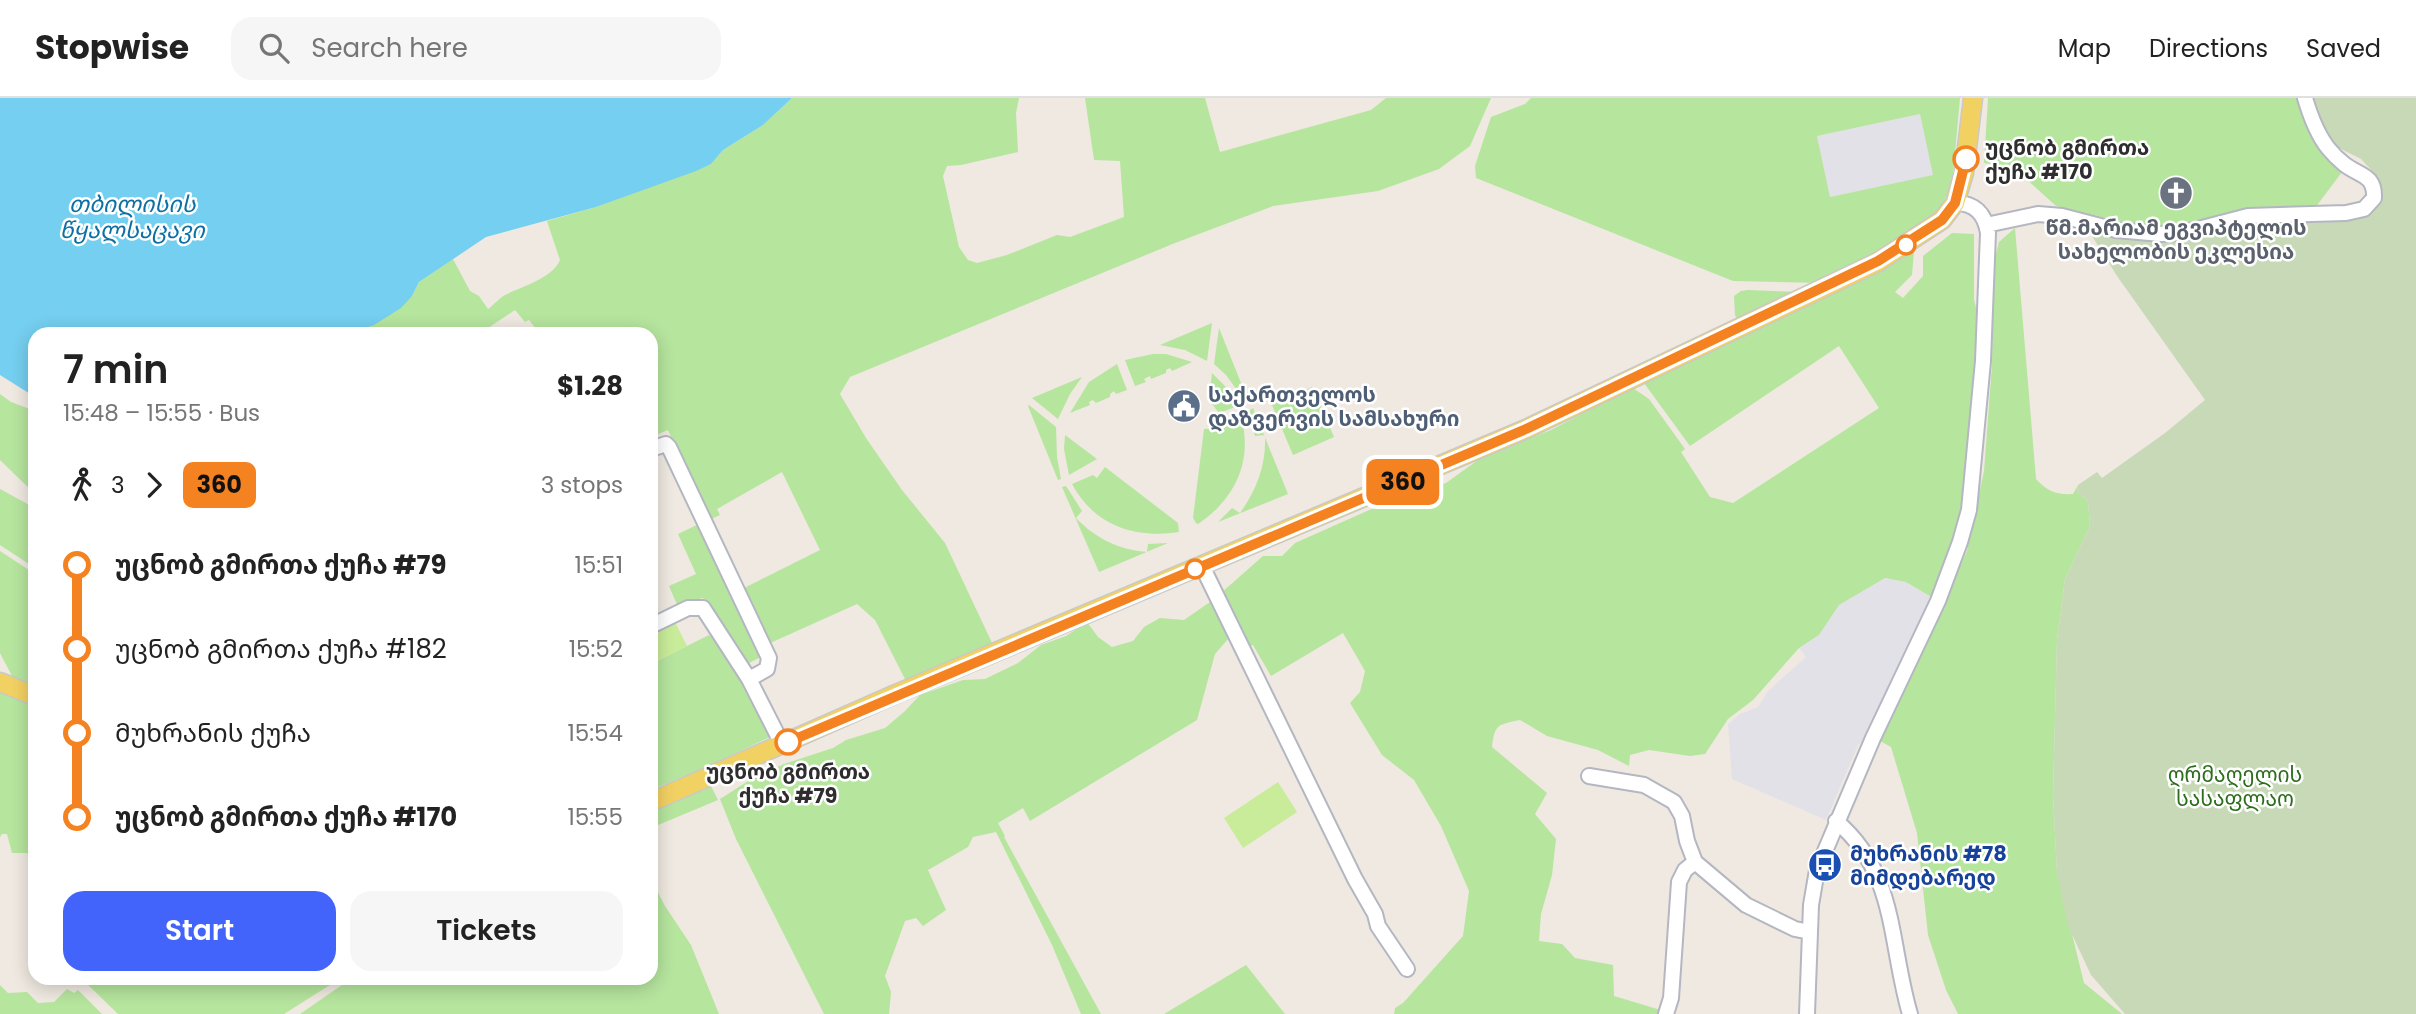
<!DOCTYPE html>
<html lang="en">
<head>
<meta charset="utf-8">
<style>
	:root { --surface:#fff; --page:#f6f6f6; --text:#222; --muted:#767676; --line:#e0e0e0; --accent:#4264fb }
	body { margin:0; font-family:Poppins,"Noto Sans Georgian",sans-serif; background:var(--page); color:var(--text); height:100vh; display:flex; flex-direction:column; font-size:26px; white-space:nowrap }
	* { box-sizing:border-box; margin:0 }
	p { font-size:23px; color:var(--muted) }
	.icon { flex:none; width:38px; height:38px; fill:none; stroke:currentColor; stroke-width:2; stroke-linecap:round; stroke-linejoin:round }
	.map { position:relative; flex:1; overflow:hidden }
	.details { position:absolute; left:28px; top:229px; width:630px; height:658px; display:flex; flex-direction:column; background:var(--surface); border-radius:21px; box-shadow:0 4px 18px #0003 }
	.details>* { flex:none }
	.badge { padding:0 14px; border-radius:10px; font-size:24px; line-height:46px }
	.map>.badge { position:absolute; translate:-50% -50%; box-shadow:0 0 0 4px #fff }
	.legs { display:flex; align-items:center; gap:10px; height:77px; padding:0 35px; font-size:23px }
	.legs p { margin-inline-start:auto }
	.overview { display:flex; align-items:center; justify-content:space-between; height:119px; padding:0 35px }
	h1 { font-size:38px; font-weight:600; line-height:52px }
	.cta { display:flex; gap:14px; margin-top:auto; padding:14px 35px }
	.cta a { flex:1; height:80px; border-radius:21px; background:var(--accent); color:#fff; font-size:28px; font-weight:600; line-height:80px; text-align:center }
	.cta a+a { background:var(--page); color:var(--text) }
	ul { padding:0 35px; list-style:none }
	li { display:flex; align-items:center; gap:24px; height:84px; font-size:26px }
	li i { display:grid; place-items:center; width:10px; height:100%; margin:0 9px; background:currentColor }
	li i::after { content:''; width:18px; height:18px; margin:-9px; border:5px solid; border-radius:50%; background:var(--surface) }
	li p { margin-inline-start:auto }
	li:first-child i { background:linear-gradient(#0000 50%,currentColor 0) }
	li:last-child i { background:linear-gradient(currentColor 50%,#0000 0) }
	header { display:flex; align-items:center; gap:42px; box-sizing:border-box; height:98px; padding:0 35px; background:var(--surface); border-bottom:2px solid var(--line) }
	header strong { font-size:33px }
	nav { display:flex; gap:38px; margin-inline-start:auto; font-size:24px }
	.search { width:490px; height:63px; background:var(--page); display:flex; align-items:center; gap:18px; box-sizing:border-box; padding:0 24px; border-radius:21px; color:var(--muted); font-size:26px }
	.map>svg:first-child { display:block }
</style>
</head>
<body>
<header>
<strong>Stopwise</strong>
<div class="search"><svg class="icon" aria-label="search" viewBox="0 0 24 24"><circle cx="10" cy="10" r="6"/><path d="M15 15l6 6"/></svg>Search here</div>
<nav><a>Map</a><a>Directions</a><a>Saved</a></nav>
</header>
<div class="map">
<svg width="2416" height="916" viewBox="0 0 2416 916">
	<rect width="100%" height="100%" fill="#efe9e1"/>
	<!-- industrial -->
	<path fill="#e3e1e8" d="M 1920,16 L 1934,77 L 1830,99 L 1817,38 Z
		M 1885,480 L 1906,484 L 1931,499 L 1864,643 L 1858,647 L 1826,722 L 1732,681 L 1728,626 L 1740,616 L 1758,609 L 1768,593 L 1806,559 L 1799,550 L 1819,537 L 1839,507 Z"/>
	<!-- green -->
	<path fill="#b6e59e" fill-rule="evenodd" d="M 792,0 L 1019,0 L 1016,15 L 1018,54 L 961,67 L 947,68 L 943,78 L 959,149 L 968,162 L 977,165 L 1007,157 L 1057,137 L 1070,139 L 1124,119 L 1120,63 L 1094,62 L 1085,0 L 1205,0 L 1220,54 L 1371,12 L 1386,0 L 1491,0 L 1470,48 L 1439,71 L 1378,93 L 1273,108 L 1175,145 L 850,279 L 840,296 L 866,340 L 902,392 L 945,445 L 993,547 L 907,585 L 875,522 L 857,506 L 768,546 L 742,491 L 820,452 L 782,374 L 717,411 L 720,417 L 709,422 L 668,332 L 651,339 L 651,236 L 531,236 L 536,231 L 529,222 L 525,224 L 515,212 L 479,236 L 347,236 L 412,198 L 419,184 L 453,161 L 470,193 L 479,198 L 488,211 C 494,207 498,201 505,197 C 521,189 553,180 560,162 L 547,123 L 596,109 L 711,66 L 723,52 L 763,27 Z
		M 1531,0 L 1960,0 L 1952,88 L 1932,123 L 1901,143 L 1820,185 L 1733,183 L 1476,80 L 1475,68 L 1491,19 L 1525,6 ZM 1920,16 L 1933,77 L 1830,99 L 1817,38 Z
		M 1988,0 L 2298,0 L 2323,49 L 2342,74 L 2312,114 L 2238,114 L 2166,131 L 2110,121 L 2056,108 L 2013,69 L 1984,65 Z
		M 2015,130 L 2036,381 C 2047,393 2056,397 2073,396 L 2078,387 L 2077,394 L 2088,403 L 2090,428 L 2065,481 L 2057,542 L 2053,697 L 2057,775 L 2084,885 L 2122,916 L 1958,916 L 1946,892 L 1928,837 L 1917,735 L 1891,649 L 1880,643 L 1967,453 L 1984,373 L 1992,267 L 1993,168 L 1999,144 Z
		M 1952,135 L 1974,136 L 1974,202 L 1980,224 L 1972,354 L 1961,422 L 1933,500 L 1906,484 L 1885,480 L 1839,507 L 1819,537 L 1799,550 L 1753,602 L 1728,621 L 1705,656 L 1690,658 L 1649,652 L 1630,657 L 1629,668 L 1598,652 L 1547,638 L 1520,622 C 1498,627 1495,625 1492,649 L 1547,695 L 1535,716 L 1556,741 L 1552,777 L 1541,816 L 1539,843 L 1562,846 L 1575,860 L 1613,867 L 1614,898 L 1664,913 L 1663,916 L 1394,916 L 1395,910 L 1403,905 L 1463,838 L 1469,793 L 1441,728 L 1414,682 L 1382,657 L 1350,605 L 1360,594 L 1365,573 L 1343,535 L 1271,578 L 1253,547 L 1247,550 L 1221,495 L 1263,458 L 1282,458 L 1295,445 L 1403,397 L 1446,385 L 1485,357 L 1551,332 L 1627,292 L 1630,288 L 1649,301 L 1685,351 L 1681,354 L 1710,399 L 1733,405 L 1879,310 L 1839,248 L 1690,348 L 1644,285 L 1914,153 L 1912,177 L 1895,194 L 1903,200 L 1923,178 L 1923,158 Z
		M 1748,192 L 1801,194 L 1738,223 L 1735,217 L 1734,198 L 1741,193 Z
		M 1212,225 L 1207,263 L 1185,252 L 1160,247 Z
		M 1219,230 L 1247,300 L 1242,299 L 1226,277 L 1214,266 Z
		M 1153,256 L 1166,256 L 1192,264 L 1172,273 L 1170,270 L 1166,272 L 1166,275 L 1151,281 L 1150,278 L 1144,281 L 1146,284 L 1135,288 L 1125,262 Z
		M 1117,266 L 1127,292 L 1116,296 L 1114,293 L 1110,296 L 1110,299 L 1096,305 L 1093,302 L 1089,304 L 1090,307 L 1070,315 L 1089,284 Z
		M 1212,275 L 1226,289 L 1238,308 L 1219,315 L 1209,302 Z
		M 1082,279 L 1070,296 L 1058,321 L 1032,300 Z
		M 1312,289 L 1334,339 L 1293,357 L 1272,307 Z
		M 0,296 L 11,304 L 35,313 L 35,396 L 0,362 Z
		M 1029,307 L 1056,329 L 1057,359 L 1061,381 L 1058,382 L 1028,308 Z
		M 1253,310 L 1288,396 L 1218,424 L 1232,410 L 1240,415 C 1256,393 1266,368 1265,340 L 1264,337 L 1255,338 L 1249,313 Z
		M 1240,315 C 1254,360 1237,400 1198,426 L 1196,425 L 1193,420 L 1204,331 L 1218,330 L 1221,323 Z
		M 1065,337 L 1097,361 L 1069,377 L 1064,351 Z
		M 1105,369 L 1178,425 L 1179,434 C 1134,441 1094,427 1072,386 L 1093,377 L 1097,380 Z
		M 1066,388 L 1082,413 L 1076,420 C 1095,440 1119,452 1147,454 L 1148,446 L 1168,445 L 1099,474 L 1062,389 Z
		M 0,391 L 35,410 L 35,443 L 32,446 L 35,454 L 35,470 L 0,447 Z
		M 701,425 L 761,559 L 743,568 L 707,502 L 702,500 L 678,509 L 669,488 L 696,476 L 678,436 Z
		M 0,453 L 35,476 L 35,589 L 12,578 L 0,555 Z
		M 1210,504 L 1228,541 L 1215,556 L 1197,622 L 1030,723 L 1023,710 L 998,725 L 1005,738 L 1004,739 L 1101,916 L 1081,916 L 1052,847 L 996,734 L 973,739 L 968,749 L 928,772 L 946,812 L 923,828 L 916,820 L 905,823 L 885,878 L 891,894 L 889,916 L 824,916 L 736,741 L 720,701 L 753,680 L 784,666 L 833,650 L 846,642 L 885,630 L 904,614 L 920,597 L 963,582 L 985,581 L 1018,565 L 1041,547 L 1066,538 L 1087,524 L 1098,539 L 1112,549 L 1133,543 L 1144,529 L 1160,520 L 1184,522 Z
		M 709,537 C 740,559 755,605 770,639 L 705,670 L 651,692 L 651,566 Z
		M 0,590 L 35,604 L 35,763 L 27,755 L 12,755 L 7,736 L 2,736 L 0,739 Z
		M 710,686 L 718,702 L 651,730 L 651,711 Z
		M 651,781 L 665,808 L 691,847 L 719,916 L 300,916 L 352,880 L 651,880 Z
		M 1246,867 L 1285,916 L 1164,916 Z
		M 88,880 L 341,880 L 284,916 L 118,916 L 85,884 Z
		M 0,887 L 8,895 L 27,894 L 38,905 L 54,904 L 67,891 L 74,895 L 78,892 L 102,916 L 0,916 Z"/>
	<!-- cemetery -->
	<path fill="#c8d9b8" d="M 2310,0 L 2416,0 L 2416,916 L 2125,916 L 2091,877 L 2068,828 L 2057,775 L 2053,697 L 2057,542 L 2065,481 L 2090,428 L 2088,403 L 2077,394 L 2078,387 L 2097,374 L 2102,380 L 2165,335 L 2205,302 L 2117,178 L 2092,138 L 2096,131 L 2189,137 L 2319,120 L 2375,104 L 2376,77 L 2361,61 L 2333,47 Z"/>
	<!-- pitch -->
	<path fill="#c9ec9a" d="M 674,522 L 687,548 L 651,566 L 651,534 Z
		M 1278,684 L 1297,714 L 1243,750 L 1224,720 Z"/>
	<!-- water -->
	<path fill="#75cff0" d="M 0,0 L 792,0 L 763,27 L 723,52 L 711,66 L 696,73 L 596,109 L 486,139 L 419,184 L 412,198 L 401,210 L 374,227 L 347,236 L 35,236 L 35,299 L 0,277 Z"/>
	<g fill="none" stroke-linecap="round" stroke-linejoin="round">
		<!-- minor casing -->
		<g stroke="#b4b7c1" stroke-width="18">
			<path id="minor" d="M 1986,127 L 2038,116 L 2062,118 L 2116,132 L 2161,136 L 2183,135 L 2248,118 L 2346,115 L 2364,111 L 2374,100 C 2375,76 2359,78 2344,66 C 2339,62 2332,55 2328,50 C 2317,36 2310,17 2305,0
				M 651,351 L 666,346 L 669,349 L 769,560 L 767,571 L 749,581
				M 1202,468 L 1355,781 L 1375,816 L 1378,828 L 1407,871
				M 651,528 L 688,510 L 703,510 L 749,581 L 782,646
				M 1589,678 L 1644,687 L 1674,704 L 1682,718 L 1687,743 L 1695,764 L 1746,807 L 1795,831 L 1810,834
				M 1836,723 C 1897,774 1889,845 1910,916
				M 1666,916 L 1671,900 L 1679,784 L 1685,772 L 1695,764
				M 1807,916 L 1811,807 L 1817,772 L 1873,640 L 1938,503 L 1960,444 L 1969,412 L 1983,263 L 1988,135 C 1985,116 1975,105 1955,105"/>
		</g>
		<!-- major casing -->
		<g stroke="#c9c9c9" stroke-width="21">
			<path id="major" d="M 0,584 L 35,598
				M 651,704 L 891,598 L 1526,331 L 1878,164 L 1942,122 L 1955,105 L 1964,75 L 1973,0"/>
		</g>
		<!-- minor -->
		<use href="#minor" stroke="#fff" stroke-width="14"/>
		<!-- major -->
		<use href="#major" stroke="#f2d163" stroke-width="18"/>
	</g>
	<g fill="none" stroke-linecap="round" stroke-linejoin="round">
		<!-- line-1 casing -->
		<g stroke="#fff" stroke-width="16">
			<path id="line-1" d="M 788,644 L 1526,331 L 1878,163 L 1942,122 L 1955,105 L 1966,61"/>
		</g>
		<!-- line-1 -->
		<use href="#line-1" stroke="#f58220" stroke-width="10"/>
	</g>
	<!-- icons -->
	<defs>
		<g id="church-disc" transform="scale(1.75)"><circle r="9.5" fill="#6b7280" stroke="#fff"/><path d="M-1.2-6h2.4v3.5h3.3v2.4h-3.3V6h-2.4V-.1h-3.3v-2.4h3.3Z" fill="#fff"/></g>
		<g id="civic-disc" transform="scale(1.75)"><circle r="9.5" fill="#5c6f8a" stroke="#fff"/><path d="M-.6-6.5H3V-4.5H.6V-3L4-1V1h2V6H-6V1h2V-1L-.6-3ZM-1.2 2.5V6h2.4V2.5Z" fill="#fff"/></g>
		<g id="bus-disc" transform="scale(1.75)"><circle r="9.5" fill="#1a4fb4" stroke="#fff"/><path d="M-5-6H5V4H4V6H2V4H-2V6H-4V4H-5ZM-3.5-4V0h7V-4ZM-3.5 1.2v1.5H-2V1.2ZM2 1.2v1.5H3.5V1.2Z" fill="#fff"/></g>
	</defs>
	<g fill-rule="evenodd">
		<use href="#church-disc" x="2176" y="95"/>
		<use href="#civic-disc" x="1184" y="308"/>
		<use href="#bus-disc" x="1825" y="767"/>
	</g>
	<!-- markers -->
	<g fill="#fff" stroke="#f58220" stroke-width="3.5">
		<circle cx="1966" cy="61" r="12"/>
		<circle cx="1906" cy="147" r="9"/>
		<circle cx="1195" cy="471" r="9"/>
		<circle cx="788" cy="644" r="12"/>
	</g>
	<g text-anchor="middle" dominant-baseline="central" stroke-width="5" stroke-linejoin="round" paint-order="stroke">
		<!-- stop labels -->
		<g font-size="21" font-weight="bold" fill="#2e2e2e" stroke="#fff" text-anchor="start">
			<text x="1985" y="49">უცნობ გმირთა<tspan x="1985" dy="24">ქუჩა #170</tspan></text>
			<text x="788" y="673" text-anchor="middle">უცნობ გმირთა<tspan x="788" dy="24">ქუჩა #79</tspan></text>
		</g>
		<!-- worship labels -->
		<g font-size="21" font-weight="bold" fill="#5b616d" stroke="#fff">
			<text x="2176" y="129">წმ.მარიამ ეგვიპტელის<tspan x="2176" dy="24">სახელობის ეკლესია</tspan></text>
		</g>
		<!-- service labels -->
		<g font-size="21" font-weight="bold" fill="#4e5e75" stroke="#fff" text-anchor="start">
			<text x="1208" y="296">საქართველოს<tspan x="1208" dy="24">დაზვერვის სამსახური</tspan></text>
		</g>
		<!-- park labels -->
		<g font-size="21" fill="#2c6e1b" stroke="#fff">
			<text x="2235" y="676">ღრმაღელის<tspan x="2235" dy="24">სასაფლაო</tspan></text>
		</g>
		<!-- transit labels -->
		<g font-size="21" font-weight="bold" fill="#164399" stroke="#fff" text-anchor="start">
			<text x="1850" y="755">მუხრანის #78<tspan x="1850" dy="24">მიმდებარედ</tspan></text>
		</g>
		<!-- water labels -->
		<g font-size="23" font-style="italic" fill="#0d6fa3" stroke="#fff">
			<text x="132" y="106">თბილისის<tspan x="132" dy="26">წყალსაცავი</tspan></text>
		</g>
	</g>
</svg>
<b class="badge" style="left:1403px;top:384px;background:#f58220;color:#111">360</b>
<section class="details">
<div class="overview"><div><h1>7 min</h1><p>15:48 – 15:55 · Bus</p></div><b>$1.28</b></div>
<div class="legs"><svg class="icon" aria-label="walk" viewBox="0 0 24 24"><circle cx="13" cy="4" r="2"/><path d="M13 8l-2 6 4 7M11 14l-3 7M7 12l3-4h3l4 4"/></svg>3<svg class="icon" aria-label="forward" viewBox="0 0 24 24"><path d="M9 5l7 7-7 7"/></svg><b class="badge" style="background:#f58220;color:#111">360</b><p>3 stops</p></div>
<ul>
<li><i style="color:#f58220"></i><b>უცნობ გმირთა ქუჩა #79</b><p>15:51</p></li>
<li><i style="color:#f58220"></i><span>უცნობ გმირთა ქუჩა #182</span><p>15:52</p></li>
<li><i style="color:#f58220"></i><span>მუხრანის ქუჩა</span><p>15:54</p></li>
<li><i style="color:#f58220"></i><b>უცნობ გმირთა ქუჩა #170</b><p>15:55</p></li>
</ul>
<div class="cta"><a>Start</a><a>Tickets</a></div>
</section>
</div>
</body>
</html>
